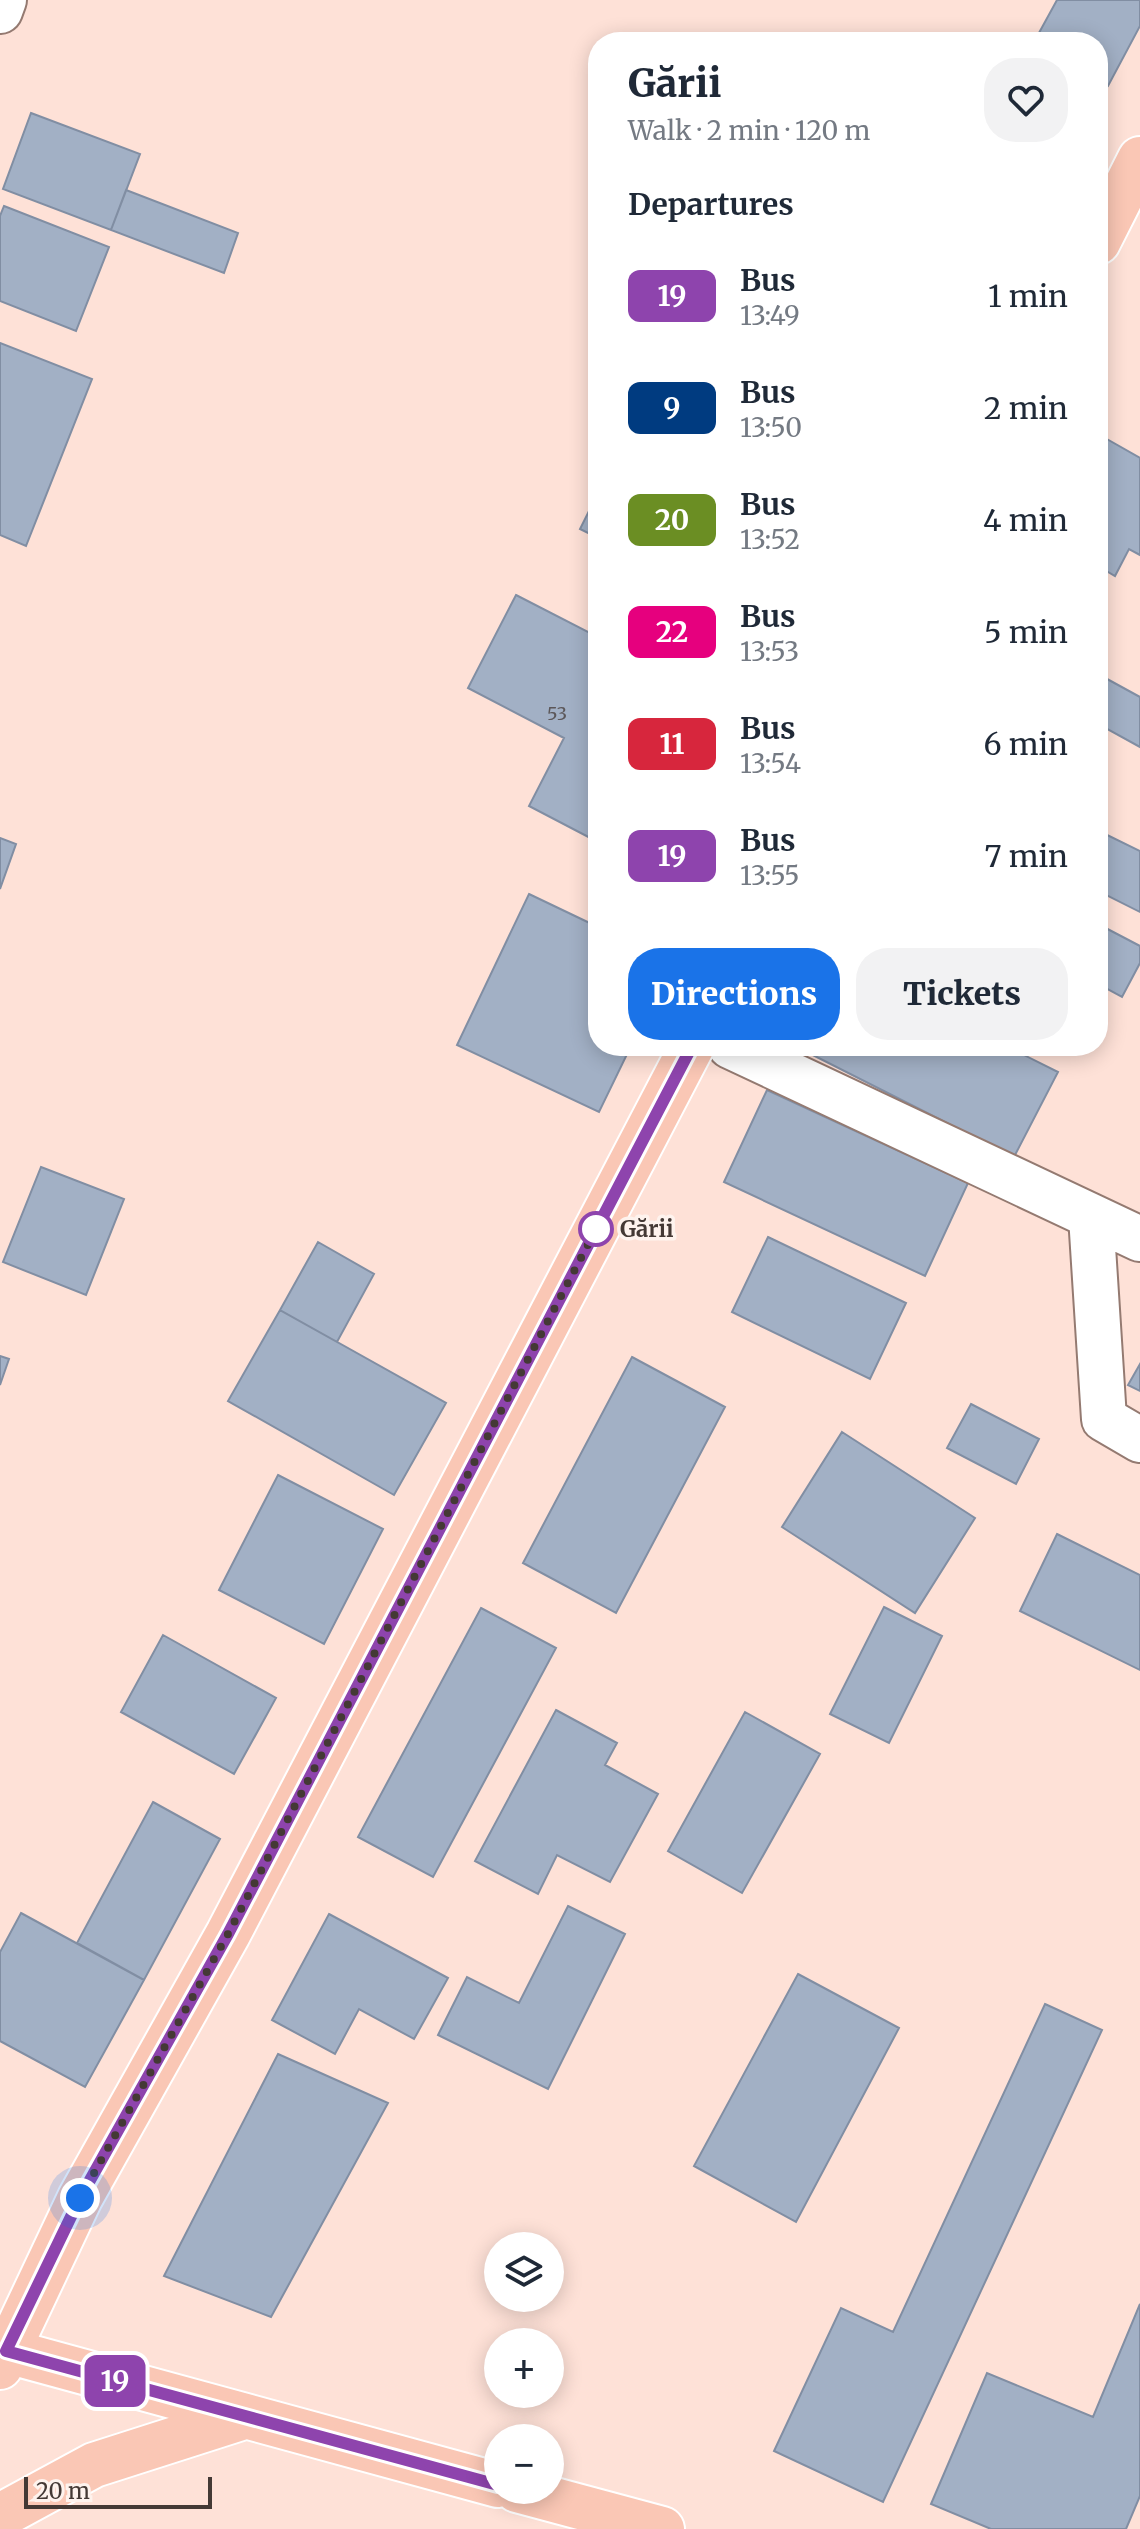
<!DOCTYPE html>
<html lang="en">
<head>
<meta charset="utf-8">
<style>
	:root { --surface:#fff; --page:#f2f2f3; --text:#1f2937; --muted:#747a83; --accent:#1a73e8 }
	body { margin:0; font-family:Merriweather,serif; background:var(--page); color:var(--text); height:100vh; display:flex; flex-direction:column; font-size:30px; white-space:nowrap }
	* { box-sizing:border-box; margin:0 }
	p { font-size:26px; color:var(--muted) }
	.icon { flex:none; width:44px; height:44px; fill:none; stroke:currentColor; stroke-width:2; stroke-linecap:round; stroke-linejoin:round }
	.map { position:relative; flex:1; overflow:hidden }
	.drawer { position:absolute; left:588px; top:32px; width:520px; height:1024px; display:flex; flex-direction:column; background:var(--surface); border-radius:32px; box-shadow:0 4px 20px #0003 }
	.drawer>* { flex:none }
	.badge { padding:0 16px; border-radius:12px; font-size:28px; line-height:52px }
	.fabs { position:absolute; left:484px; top:2232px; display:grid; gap:16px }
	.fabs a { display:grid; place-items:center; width:80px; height:80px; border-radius:50%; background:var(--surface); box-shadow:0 4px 20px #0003; font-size:40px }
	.scale { position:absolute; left:24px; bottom:20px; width:188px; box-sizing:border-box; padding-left:8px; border:4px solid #443935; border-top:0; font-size:22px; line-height:28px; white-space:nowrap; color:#443935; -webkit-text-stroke:6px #fef3ee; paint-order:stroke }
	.you { position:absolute; width:40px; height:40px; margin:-20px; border:6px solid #fff; border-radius:50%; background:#1a73e8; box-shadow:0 0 0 12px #1a73e833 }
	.map>.badge { position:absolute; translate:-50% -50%; box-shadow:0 0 0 4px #fff }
	h2 { padding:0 40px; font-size:30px; line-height:72px }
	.round { display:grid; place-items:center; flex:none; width:84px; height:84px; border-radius:32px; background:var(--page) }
	.overview { display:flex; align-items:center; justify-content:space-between; height:136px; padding:0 40px }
	h1 { font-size:38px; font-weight:800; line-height:60px }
	.primary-button { display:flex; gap:16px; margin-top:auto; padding:16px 40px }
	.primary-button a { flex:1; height:92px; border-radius:32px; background:var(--accent); color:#fff; font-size:32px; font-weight:800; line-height:92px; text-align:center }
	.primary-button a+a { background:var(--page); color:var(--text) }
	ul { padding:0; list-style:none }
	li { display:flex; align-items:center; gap:24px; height:112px; padding:0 40px }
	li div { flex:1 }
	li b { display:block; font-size:30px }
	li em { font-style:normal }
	li .badge { min-width:88px; font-weight:700; text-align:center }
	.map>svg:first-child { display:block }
</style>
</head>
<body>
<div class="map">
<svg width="1140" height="2529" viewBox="0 0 1140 2529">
	<rect width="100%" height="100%" fill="#fee1d7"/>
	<!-- building -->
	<path fill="#a2b0c5" stroke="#818ea3" stroke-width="2" d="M 1057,0 L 1140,0 L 1140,26 L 1108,86 L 1098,81 L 1098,42 L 1034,42 Z
		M 31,113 L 140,154 L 111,230 L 3,189 Z
		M 126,190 L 238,233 L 224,273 L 111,230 Z
		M 4,206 L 109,247 L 76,331 L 0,301 L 0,216 Z
		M 0,343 L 92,379 L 26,546 L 0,535 Z
		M 1098,434 L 1140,458 L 1140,555 L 1129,549 L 1115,576 L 1098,566 Z
		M 598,493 L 598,538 L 580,529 Z
		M 516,595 L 598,637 L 598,842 L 529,806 L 564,738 L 468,688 Z
		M 1098,674 L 1140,697 L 1140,747 L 1098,724 Z
		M 1099,831 L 1140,851 L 1140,912 L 1098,891 Z
		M 0,838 L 16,844 L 0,889 Z
		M 529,894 L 598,927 L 598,1046 L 631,1046 L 599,1112 L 457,1045 Z
		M 1098,924 L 1140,946 L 1140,963 L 1122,997 L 1098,984 Z
		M 795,1046 L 1006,1046 L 1058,1072 L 1014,1157 Z
		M 767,1090 L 968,1183 L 925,1276 L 724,1182 Z
		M 41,1167 L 124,1199 L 86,1295 L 3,1262 Z
		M 768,1237 L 906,1303 L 870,1379 L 732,1312 Z
		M 318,1242 L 374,1274 L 337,1342 L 280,1310 Z
		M 280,1310 L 446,1403 L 394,1495 L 228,1401 Z
		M 0,1356 L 9,1359 L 0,1385 Z
		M 632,1357 L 725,1407 L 616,1613 L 523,1563 Z
		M 1140,1364 L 1140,1391 L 1128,1385 Z
		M 971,1404 L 1039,1439 L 1016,1484 L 947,1448 Z
		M 842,1432 L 975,1518 L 915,1613 L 782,1527 Z
		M 278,1475 L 383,1529 L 324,1644 L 219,1590 Z
		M 1057,1534 L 1140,1575 L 1140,1670 L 1020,1611 Z
		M 884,1607 L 942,1636 L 889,1743 L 830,1714 Z
		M 481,1608 L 556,1648 L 433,1877 L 358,1837 Z
		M 163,1635 L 276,1698 L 234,1774 L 121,1712 Z
		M 556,1710 L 617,1743 L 605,1765 L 658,1794 L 610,1882 L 557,1855 L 538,1894 L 475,1861 Z
		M 745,1712 L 820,1754 L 742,1893 L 668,1851 Z
		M 153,1802 L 220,1839 L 144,1980 L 77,1943 Z
		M 568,1906 L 625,1934 L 548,2089 L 438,2035 L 467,1977 L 519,2003 Z
		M 21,1913 L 144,1980 L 85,2087 L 0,2041 L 0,1952 Z
		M 329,1914 L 448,1978 L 414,2039 L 359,2009 L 335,2054 L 272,2020 Z
		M 798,1974 L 899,2028 L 796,2222 L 694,2166 Z
		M 1045,2004 L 1102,2030 L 883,2502 L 774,2451 L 841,2308 L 893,2332 Z
		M 278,2054 L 388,2103 L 271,2317 L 164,2276 Z
		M 1140,2304 L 1140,2496 L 1126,2529 L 991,2529 L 931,2504 L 987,2373 L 1093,2417 Z"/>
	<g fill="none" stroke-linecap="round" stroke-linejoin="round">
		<!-- minor casing -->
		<g stroke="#947a71" stroke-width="48">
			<path id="minor" d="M 0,11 L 4,0
				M 730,1046 L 1140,1239
				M 1091,1216 L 1104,1419 L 1140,1440"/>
		</g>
		<!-- major casing -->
		<g stroke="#fff" stroke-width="48">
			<path id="major" d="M 1098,242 L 1140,159
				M 0,2349 L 498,2485
				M 0,2367 L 80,2198 L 228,1934 L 692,1046
				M 517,2490 L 662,2529
				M 0,2516 L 94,2465 L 244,2417"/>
		</g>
		<!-- minor -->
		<use href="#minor" stroke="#fff" stroke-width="44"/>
		<!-- major -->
		<use href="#major" stroke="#fac7b5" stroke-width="44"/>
	</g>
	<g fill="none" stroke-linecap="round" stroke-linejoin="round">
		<!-- line casing -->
		<g stroke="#fff" stroke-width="18">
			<path id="line" d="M 498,2485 L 6,2351 L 80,2198 L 228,1934 L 692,1046"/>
		</g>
		<!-- line -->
		<use href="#line" stroke="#8e44ad" stroke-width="12"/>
		<!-- walk -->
		<path stroke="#443935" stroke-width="8" stroke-dasharray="0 14.4" d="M 80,2198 L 228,1934 L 596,1229"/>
	</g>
	<!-- markers -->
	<circle fill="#fff" stroke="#8e44ad" stroke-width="4" cx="596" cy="1229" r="16"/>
	<g text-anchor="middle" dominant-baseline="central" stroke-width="7" stroke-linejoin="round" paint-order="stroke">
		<!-- number labels -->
		<g font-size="18" fill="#5c5759">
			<text x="557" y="713">53</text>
		</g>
		<!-- stop labels -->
		<g font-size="22" font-weight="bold" fill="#443935" stroke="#fef3ee" text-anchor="start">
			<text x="620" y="1229">Gării</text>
		</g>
	</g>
</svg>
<div class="fabs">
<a><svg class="icon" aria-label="layers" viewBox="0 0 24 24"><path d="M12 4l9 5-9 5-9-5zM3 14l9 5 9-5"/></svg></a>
<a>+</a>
<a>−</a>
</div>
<div class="scale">20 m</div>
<div class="you" style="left:80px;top:2198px"></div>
<b class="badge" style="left:115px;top:2381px;background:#8e44ad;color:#fff">19</b>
<section class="drawer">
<div class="overview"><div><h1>Gării</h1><p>Walk · 2 min · 120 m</p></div><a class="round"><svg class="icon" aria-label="heart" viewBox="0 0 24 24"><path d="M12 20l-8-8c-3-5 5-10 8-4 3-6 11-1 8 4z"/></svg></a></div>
<h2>Departures</h2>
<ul>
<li><span class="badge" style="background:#8e44ad;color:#fff">19</span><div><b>Bus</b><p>13:49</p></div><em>1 min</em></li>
<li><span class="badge" style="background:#003b80;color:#fff">9</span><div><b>Bus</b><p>13:50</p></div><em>2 min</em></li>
<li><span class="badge" style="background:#6b8e23;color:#fff">20</span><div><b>Bus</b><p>13:52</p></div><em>4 min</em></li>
<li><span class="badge" style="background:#e6007e;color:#fff">22</span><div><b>Bus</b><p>13:53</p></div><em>5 min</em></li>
<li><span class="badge" style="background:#d7263d;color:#fff">11</span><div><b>Bus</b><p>13:54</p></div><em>6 min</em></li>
<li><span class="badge" style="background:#8e44ad;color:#fff">19</span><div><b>Bus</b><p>13:55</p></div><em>7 min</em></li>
</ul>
<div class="primary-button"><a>Directions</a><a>Tickets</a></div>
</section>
</div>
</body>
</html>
